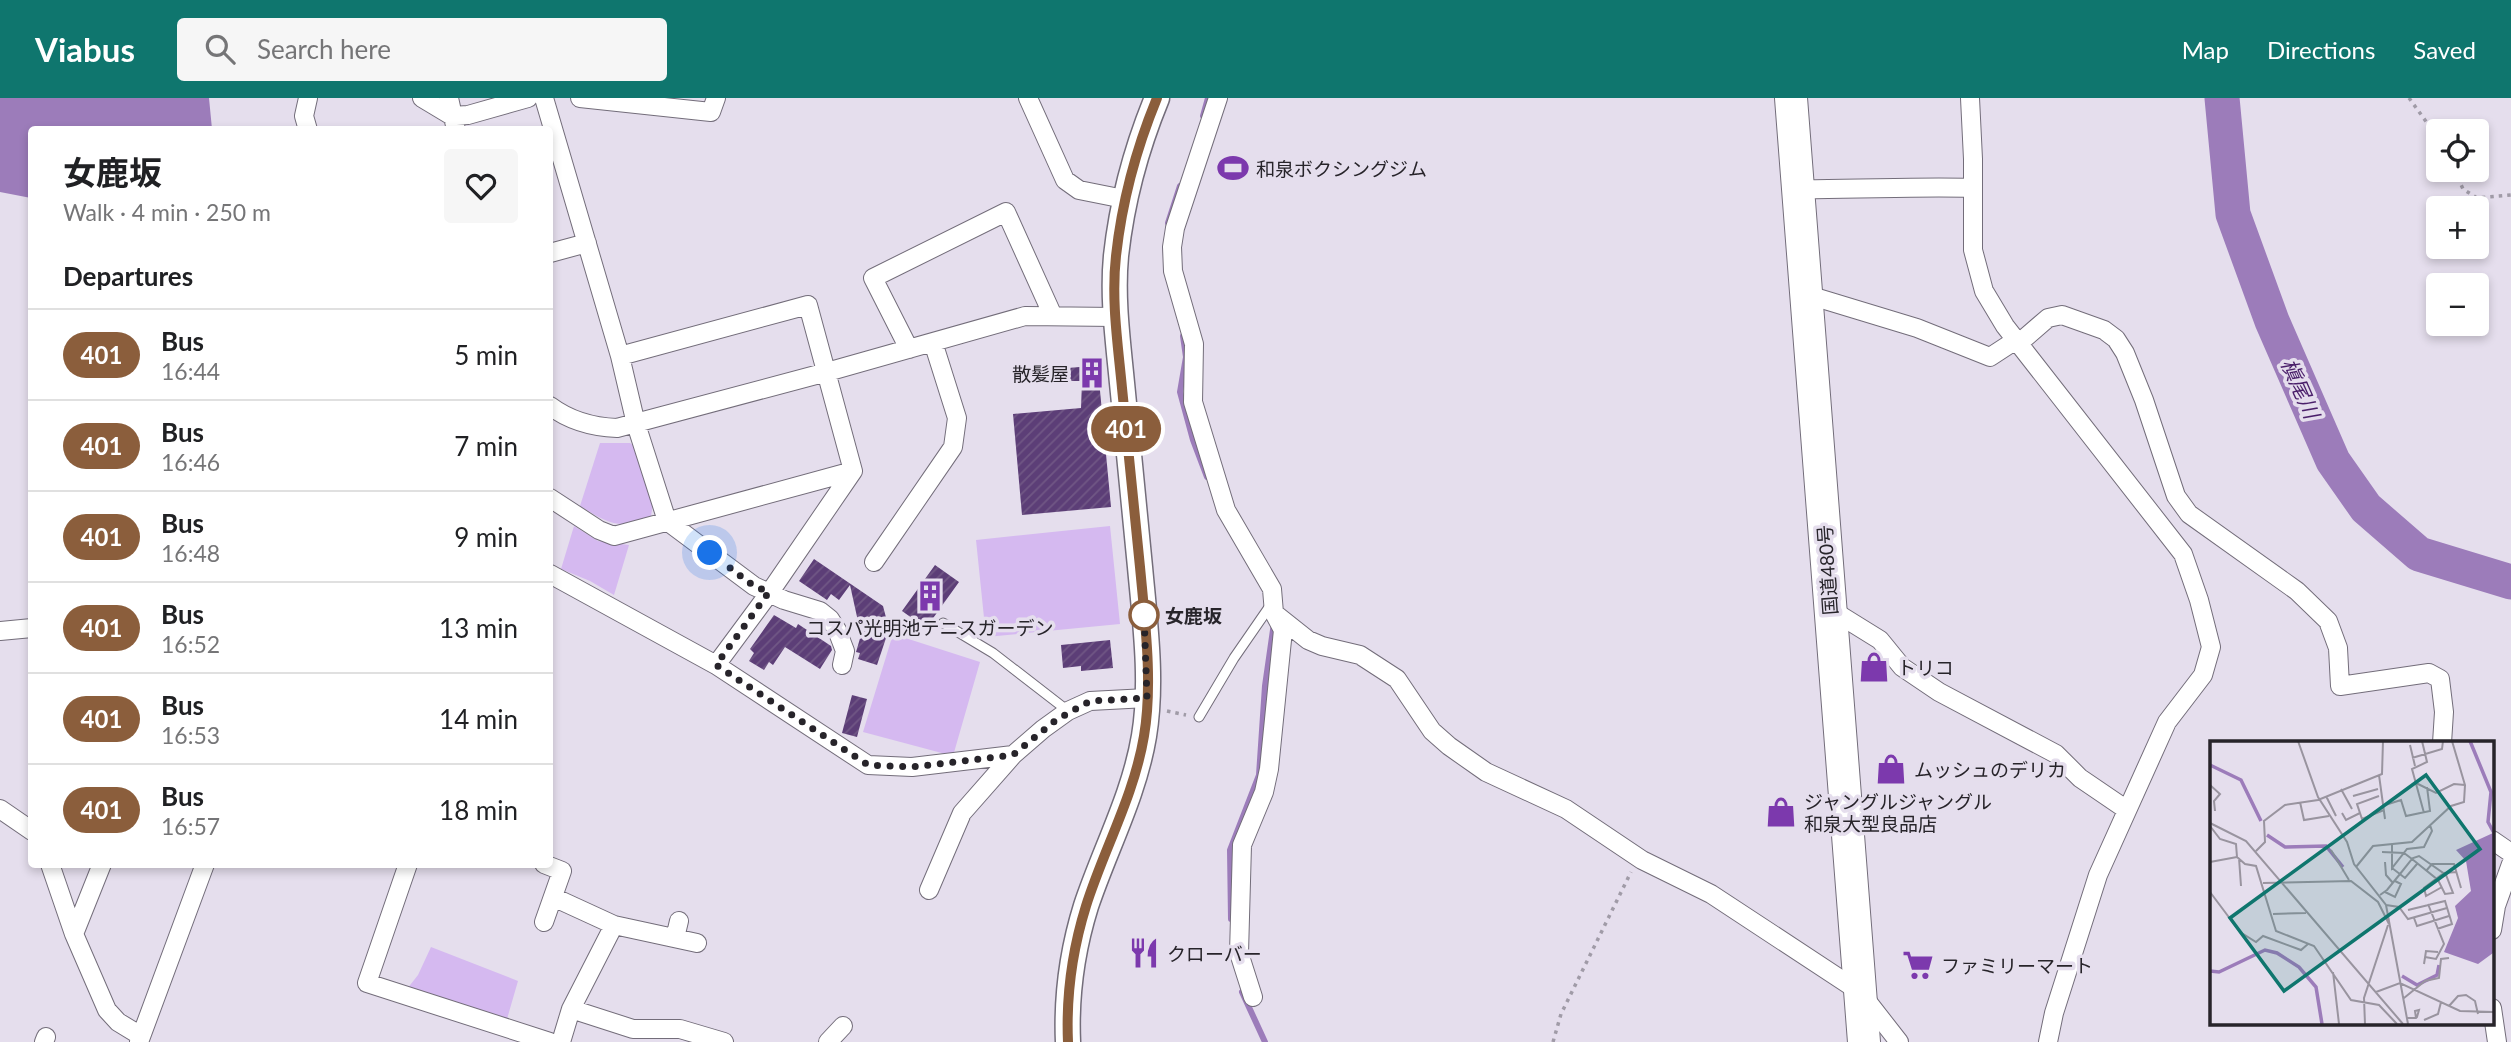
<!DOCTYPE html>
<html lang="en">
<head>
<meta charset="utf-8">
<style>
	:root { --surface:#fff; --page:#f6f6f6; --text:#202124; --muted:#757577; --line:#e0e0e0; --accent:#0f766e }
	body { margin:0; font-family:Lato,"Noto Sans JP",sans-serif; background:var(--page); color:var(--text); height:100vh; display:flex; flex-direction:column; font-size:26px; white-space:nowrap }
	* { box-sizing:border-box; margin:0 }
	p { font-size:23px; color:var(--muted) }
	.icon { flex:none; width:38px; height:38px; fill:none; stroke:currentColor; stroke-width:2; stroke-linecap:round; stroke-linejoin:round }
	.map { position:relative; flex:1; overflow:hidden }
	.details { position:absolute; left:28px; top:28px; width:525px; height:742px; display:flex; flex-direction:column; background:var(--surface); border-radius:7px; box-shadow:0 4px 10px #0003 }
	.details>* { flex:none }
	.badge { padding:0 14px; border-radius:23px; font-size:24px; line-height:46px }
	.buttons { position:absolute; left:2426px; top:21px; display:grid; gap:14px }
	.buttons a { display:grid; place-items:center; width:63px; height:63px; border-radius:7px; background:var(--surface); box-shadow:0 4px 10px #0003; font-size:35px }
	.you { position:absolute; width:35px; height:35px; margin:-18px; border:5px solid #fff; border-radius:50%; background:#1a73e8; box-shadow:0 0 0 10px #1a73e833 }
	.map>.badge { position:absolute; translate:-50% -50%; box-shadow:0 0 0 4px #fff }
	h2 { padding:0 35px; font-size:26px; line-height:63px }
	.round { display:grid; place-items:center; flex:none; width:74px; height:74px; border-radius:7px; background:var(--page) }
	.summary { display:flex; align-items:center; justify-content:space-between; height:119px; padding:0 35px }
	h1 { font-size:33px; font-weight:700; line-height:52px }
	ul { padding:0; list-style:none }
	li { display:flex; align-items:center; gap:21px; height:91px; padding:0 35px; border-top:2px solid var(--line) }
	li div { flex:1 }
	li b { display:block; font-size:26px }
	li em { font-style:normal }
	li .badge { min-width:77px; font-weight:700; text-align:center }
	header { display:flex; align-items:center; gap:42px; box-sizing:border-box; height:98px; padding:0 35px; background:var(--accent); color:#fff }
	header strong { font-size:33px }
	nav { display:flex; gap:38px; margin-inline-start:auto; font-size:24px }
	.search { width:490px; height:63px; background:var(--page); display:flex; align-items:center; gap:18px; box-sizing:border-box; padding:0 24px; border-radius:7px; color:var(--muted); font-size:26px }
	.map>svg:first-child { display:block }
</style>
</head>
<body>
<header>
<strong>Viabus</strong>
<div class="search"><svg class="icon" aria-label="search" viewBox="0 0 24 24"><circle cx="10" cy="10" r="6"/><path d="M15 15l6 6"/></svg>Search here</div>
<nav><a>Map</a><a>Directions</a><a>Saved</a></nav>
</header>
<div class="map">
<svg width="2511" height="944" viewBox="0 0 2511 944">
	<defs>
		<pattern id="building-hatch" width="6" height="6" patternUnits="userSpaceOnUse" patternTransform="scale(1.75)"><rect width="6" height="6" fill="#5c3e77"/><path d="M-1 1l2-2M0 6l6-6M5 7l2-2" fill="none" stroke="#705785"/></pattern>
	</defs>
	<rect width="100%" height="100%" fill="#e5deed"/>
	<!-- green -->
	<path fill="#d5b9f0" d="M 600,345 L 630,345 L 637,350 L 653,406 L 651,418 C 621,434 606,424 580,408 Z
		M 574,428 L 598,443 L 629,447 L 614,497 L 590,483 L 561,471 Z
		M 1110,428 L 1120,526 L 986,539 L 976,442 Z
		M 893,536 L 980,564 L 953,658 L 863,634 Z
		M 431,849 L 518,883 L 507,921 L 407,891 L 418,877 Z"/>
	<!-- water -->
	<path fill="#9c7cba" d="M 0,0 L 209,0 L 212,31 L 32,32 L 31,100 L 0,94 Z"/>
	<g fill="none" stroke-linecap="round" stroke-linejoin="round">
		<!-- stream -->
		<path stroke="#9c7cba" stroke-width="6" d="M 1203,18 L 1208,0
			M 1168,125 L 1180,88
			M 1183,238 L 1186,259 L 1180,294 L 1193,342 L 1207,379
			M 1231,821 L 1230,752 L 1259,677 L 1265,588 L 1274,525
			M 1242,894 L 1265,944"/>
		<!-- river -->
		<path stroke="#9c7cba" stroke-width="35" d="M 2222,0 L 2233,116 L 2272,223 L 2333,363 L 2366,410 L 2419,456 L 2511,484"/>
	</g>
	<!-- building -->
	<path fill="url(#building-hatch)" d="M 1103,267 L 1102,282 L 1099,282 L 1111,409 L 1022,417 L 1013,316 L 1081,310 L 1082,283 L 1056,283 L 1056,271 Z
		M 814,461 L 883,508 L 889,531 L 877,567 L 858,561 L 860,555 L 856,554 L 861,537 L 850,487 L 839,502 L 831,496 L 827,502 L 799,483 Z
		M 935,467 L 959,484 L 926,530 L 902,513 Z
		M 774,517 L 796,530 L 798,526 L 831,548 L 832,552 L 820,571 L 785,549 L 773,567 L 769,564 L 764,572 L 749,563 L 754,555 L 750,551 Z
		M 1110,542 L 1113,570 L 1081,573 L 1081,568 L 1063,570 L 1061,547 Z
		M 852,597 L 867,601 L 857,639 L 842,635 Z"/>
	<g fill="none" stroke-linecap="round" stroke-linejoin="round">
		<!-- lane casing -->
		<g stroke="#736d7a" stroke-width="11">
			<path id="lane" d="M 943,525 L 993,555 L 1068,613
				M 1199,619 L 1234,560 L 1272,505"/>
		</g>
		<!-- street casing -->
		<g stroke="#736d7a" stroke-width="20">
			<path id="street" d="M 422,0 L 452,18 L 468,17 L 528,0
				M 449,0 L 456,32
				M 544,0 L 620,258 L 636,326 L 667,423 L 754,488 L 784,502 L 820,513 L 830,521 L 837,532 L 845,553 L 842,567
				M 580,0 L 711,14 L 716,0
				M 1028,0 L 1065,82 L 1079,92 L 1124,101
				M 1218,0 L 1175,130 L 1172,149 L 1173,173 L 1194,246 L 1193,304 L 1226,412 L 1272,491 L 1274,515 L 1308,542 L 1322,548 L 1360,557 L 1397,581 L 1432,633 L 1449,648 L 1486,674 L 1566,711 L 1642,762 L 1711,796 L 1860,894 L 1899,944
				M 1970,0 L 1973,61 L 1973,152 L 1984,193 L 2005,228 L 2183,456 L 2199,502 L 2211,549 L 2203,577 L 2167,624 L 2098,777 L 2054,915 L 2048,944
				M 308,32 L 304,18 L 308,0
				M 1798,91 C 1856,92 1915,88 1973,90
				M 550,155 L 587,145
				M 1805,196 L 1917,230 L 1990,259 L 2016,242
				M 2019,245 L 2048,220 L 2062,217 L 2104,232 L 2116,241 L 2125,255 L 2144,302 L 2176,398 L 2189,416 L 2297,493 L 2328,523 L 2338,550 L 2340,588 L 2429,575 L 2440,581 L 2444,614 L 2442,645
				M 909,251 L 873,180 L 1006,114 L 1053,218
				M 620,258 L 808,207 L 853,373
				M 550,308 C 570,323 591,329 617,330 L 827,274 L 1025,218 L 1116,219
				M 550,400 L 599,432 L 614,438 L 853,373 L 770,494 L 716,567
				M 874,464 L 953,349 L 957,320 L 933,244
				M 550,476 L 716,567 L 868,667 L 912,669 L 1013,657 L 1043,631 L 1068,613 L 1090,603 L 1147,600
				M 1830,511 L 1880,542 L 1902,569 L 1939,594 L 2056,656 L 2080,680 L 2127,712
				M 0,533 L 32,530
				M 0,711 L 32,733
				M 2492,742 L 2511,755
				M 50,766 L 74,836 L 107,912 L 118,924 L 141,938
				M 408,766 L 367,885 L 550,944
				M 929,792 L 962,715 L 1013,657
				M 553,799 L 614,827 L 697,845
				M 544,824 L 562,773 L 544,766
				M 2492,832 L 2496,808 L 2511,766
				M 74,836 L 102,766
				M 675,840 L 679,823
				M 1253,899 L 1239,855 L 1242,747 L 1264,694 L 1269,671 L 1283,532 L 1274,515
				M 2492,910 L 2497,944
				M 571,911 L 633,931 L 680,931 L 724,944
				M 44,944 L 46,939
				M 139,944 L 205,766
				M 561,944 L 571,911 L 614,827
				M 828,944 L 843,928"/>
		</g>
		<!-- secondary casing -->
		<g stroke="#736d7a" stroke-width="27">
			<path id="secondary" d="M 1068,944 C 1066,898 1072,853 1086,808 C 1105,751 1134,698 1144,638 C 1153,584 1145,524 1140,469 C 1134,408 1128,346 1122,285 C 1118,243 1112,200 1116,158 C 1122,103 1136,51 1157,0"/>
		</g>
		<!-- highway casing -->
		<g stroke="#736d7a" stroke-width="34">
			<path id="highway" d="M 1791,0 L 1864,944"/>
		</g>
		<!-- path -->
		<path stroke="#a09ba7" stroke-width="3.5" stroke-dasharray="3.5 5" stroke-linecap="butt" d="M 2409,0 L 2438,40
			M 2454,72 L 2463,91 L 2477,100 L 2511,97
			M 1167,613 L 1186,617
			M 1553,944 L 1561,916 L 1631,774"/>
		<!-- lane -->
		<use href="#lane" stroke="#fff" stroke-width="9"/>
		<!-- street -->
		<use href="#street" stroke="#fff" stroke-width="18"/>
		<!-- secondary -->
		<use href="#secondary" stroke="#fff" stroke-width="24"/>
		<!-- highway -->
		<use href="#highway" stroke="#fff" stroke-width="32"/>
	</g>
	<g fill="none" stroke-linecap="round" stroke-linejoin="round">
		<!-- line casing -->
		<g stroke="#fff" stroke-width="16">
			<path id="line" d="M 1068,944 C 1066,898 1072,853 1086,808 C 1104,751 1134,698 1144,638 C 1153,586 1145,523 1140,469 C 1134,410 1128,350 1122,290 C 1118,247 1111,202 1116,158 C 1122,103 1136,51 1157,0"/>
		</g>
		<!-- line -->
		<use href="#line" stroke="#8b5e3c" stroke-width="10"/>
		<!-- walk -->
		<path stroke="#27242a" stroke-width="7" stroke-dasharray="0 12.6" d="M 710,455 L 754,488 L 769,494 L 716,567 L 868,667 L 912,669 L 1013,657 L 1056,622 L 1090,603 L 1147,600 L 1144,514 L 1144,517"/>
	</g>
	<!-- icons -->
	<defs>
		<g id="stadium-bare" transform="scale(2.415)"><path d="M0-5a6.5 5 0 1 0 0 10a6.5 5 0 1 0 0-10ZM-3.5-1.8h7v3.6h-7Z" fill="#7c39ad" stroke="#e5deed" stroke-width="2.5" paint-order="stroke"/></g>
		<g id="building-bare" transform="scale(2.415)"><path d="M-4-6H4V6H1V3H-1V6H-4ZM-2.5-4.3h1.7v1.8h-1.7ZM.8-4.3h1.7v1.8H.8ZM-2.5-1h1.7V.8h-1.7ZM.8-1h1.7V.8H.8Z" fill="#7c39ad" stroke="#e5deed" stroke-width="2.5" paint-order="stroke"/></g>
		<g id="shop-bare" transform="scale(2.415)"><path d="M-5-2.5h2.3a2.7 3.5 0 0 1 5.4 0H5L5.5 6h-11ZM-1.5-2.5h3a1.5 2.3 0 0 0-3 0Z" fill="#7c39ad" stroke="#e5deed" stroke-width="2.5" paint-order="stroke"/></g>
		<g id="restaurant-bare" transform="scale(2.415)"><path d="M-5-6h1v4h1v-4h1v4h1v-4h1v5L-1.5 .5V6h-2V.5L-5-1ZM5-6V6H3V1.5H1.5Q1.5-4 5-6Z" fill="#7c39ad" stroke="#e5deed" stroke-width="2.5" paint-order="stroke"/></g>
		<g id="supermarket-bare" transform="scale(2.415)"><path d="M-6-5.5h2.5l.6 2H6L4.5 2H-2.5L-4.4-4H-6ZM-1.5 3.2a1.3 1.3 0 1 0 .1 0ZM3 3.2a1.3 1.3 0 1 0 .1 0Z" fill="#7c39ad" stroke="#e5deed" stroke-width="2.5" paint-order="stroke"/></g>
	</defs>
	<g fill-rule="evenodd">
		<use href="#stadium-bare" x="1233" y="70"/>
		<use href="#building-bare" x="1092" y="275"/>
		<use href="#building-bare" x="930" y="498"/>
		<use href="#shop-bare" x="1874" y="569"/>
		<use href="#shop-bare" x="1891" y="671"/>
		<use href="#shop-bare" x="1781" y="714"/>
		<use href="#restaurant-bare" x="1144" y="855"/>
		<use href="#supermarket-bare" x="1918" y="867"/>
	</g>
	<!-- markers -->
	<circle fill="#fff" stroke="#8b5e3c" stroke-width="3.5" cx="1144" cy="517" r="14"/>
	<g text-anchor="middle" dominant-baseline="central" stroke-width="7" stroke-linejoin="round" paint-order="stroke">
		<!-- poi labels -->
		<g font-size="19" fill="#27242a" stroke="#e5deed" text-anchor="start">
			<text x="1256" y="70">和泉ボクシングジム</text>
			<text x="1069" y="275" text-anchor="end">散髪屋</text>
			<text x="930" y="529" text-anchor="middle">コスパ光明池テニスガーデン</text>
			<text x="1897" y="569">トリコ</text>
			<text x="1914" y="671">ムッシュのデリカ</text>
			<text x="1804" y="703">ジャングルジャングル<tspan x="1804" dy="22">和泉大型良品店</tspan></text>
			<text x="1167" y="855">クローバー</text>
			<text x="1941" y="867">ファミリーマート</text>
		</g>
		<!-- street labels -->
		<g font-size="19" fill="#27242a" stroke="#e5deed">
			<text transform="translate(1827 472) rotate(-94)">国道480号</text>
		</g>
		<!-- stop labels -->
		<g font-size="19" font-weight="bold" fill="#27242a" stroke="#e5deed" text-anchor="start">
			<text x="1165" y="517">女鹿坂</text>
		</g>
		<!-- water labels -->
		<g font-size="21" font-style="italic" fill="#4a1f6a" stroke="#e5deed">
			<text transform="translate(2301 290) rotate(66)">槇尾川</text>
		</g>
	</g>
	<!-- overview -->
	<g transform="translate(2210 643)">
		<rect width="284" height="284" fill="#e5deed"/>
		<path d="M 283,92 L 283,212 L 268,223 L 234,211 L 248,177 L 245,165 L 261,150 L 256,120 L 246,109 Z" fill="#9c7cba"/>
		<path fill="none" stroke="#9c7cba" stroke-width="3.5" d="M 260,0 L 281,51 L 278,81 L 284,92M 0,24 L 31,39 L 51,80M 57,94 L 75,106 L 116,105 L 133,126M 0,230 L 9,231 L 55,209 L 67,212 L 89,226 L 106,246 L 112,283M 192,235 L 207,244 L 227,234 L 229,224"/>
		<path fill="none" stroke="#99949f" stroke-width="2" d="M 88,0 L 108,56 L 137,101 L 144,123 L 176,164 L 198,283M 212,0 L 217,21 L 202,28 L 214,72M 200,4 L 205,25M 202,17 L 232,8 L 233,0M 169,34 L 175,78M 206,42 L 226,52 L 244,43 L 255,44M 0,44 L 10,53 L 4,60 L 5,70M 131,48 L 142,68M 116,55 L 126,75M 143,55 L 168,48M 169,55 L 147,63 L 152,78 L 174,69M 90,61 L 94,79 L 119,75M 172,65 L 191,59 L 196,75 L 220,70 L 217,46M 132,72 L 136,79 L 150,72M 0,82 L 36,100 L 193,283M 0,85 L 10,98 L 26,103 L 27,116 L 35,123 L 46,125 L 66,190 L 104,205 L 141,259 L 169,264 L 187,283M 182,104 L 182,127 L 197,108 L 214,106 L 222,90 L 220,84M 121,109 L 139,139M 46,110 L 55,101 L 54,80 L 75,64 L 108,59 L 172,33 L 173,0M 29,117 L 31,145M 0,121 L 27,116M 175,121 L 176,134 L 183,142M 146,126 L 163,105 L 202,101 L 241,65 L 254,61 L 255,44 L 242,0M 182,127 L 195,137 L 207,123M 216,130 L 222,123 L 244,123 L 251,147M 53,142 L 141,140 L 168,161 L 179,183M 232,146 L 216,155 L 214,147 L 234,132 L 247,131M 0,151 L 30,191 L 46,201 L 53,195 L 91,209 L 98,203M 175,151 L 185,156 L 191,143 L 185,140M 170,154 L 177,149 L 190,133 L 202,118 L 203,117 L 209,115 L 236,134 L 243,152 L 235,153 L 228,139 L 202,118 L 194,112 L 172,111M 176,164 L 189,166 L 198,178 L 237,167M 198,169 L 235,160 L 242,183 L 227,188M 63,173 L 96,172M 204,177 L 207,185 L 239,175M 215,216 L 226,218 L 234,203 L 218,163M 214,223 L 216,210 L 228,211M 123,231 L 129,283M 166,251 L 190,242 L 250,270 L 284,271M 194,257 L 215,240 L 229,237 L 231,218 L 239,217M 239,265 L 248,255 L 256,254 L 265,260 L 268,273M 197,278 L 198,277 L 206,277 L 207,276 L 209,269 L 205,270 L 206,277M 214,279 L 228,273 L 231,261M 155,283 L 154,257 L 178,184"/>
		<path fill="#0f766e" fill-opacity="0.15" stroke="#0f766e" stroke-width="3.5" d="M 216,34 L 270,108 L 74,250 L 20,177 Z"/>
		<rect width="284" height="284" fill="none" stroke="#27242a" stroke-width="3.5"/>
	</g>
</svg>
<div class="buttons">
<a><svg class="icon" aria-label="locate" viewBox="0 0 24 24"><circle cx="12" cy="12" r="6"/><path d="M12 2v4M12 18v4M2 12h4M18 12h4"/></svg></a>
<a>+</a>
<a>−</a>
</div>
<div class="you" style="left:710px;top:455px"></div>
<b class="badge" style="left:1126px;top:331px;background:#8b5e3c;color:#fff">401</b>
<section class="details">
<div class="summary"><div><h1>女鹿坂</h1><p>Walk · 4 min · 250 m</p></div><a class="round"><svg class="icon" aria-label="heart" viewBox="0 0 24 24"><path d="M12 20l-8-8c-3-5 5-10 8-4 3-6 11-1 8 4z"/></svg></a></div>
<h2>Departures</h2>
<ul>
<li><span class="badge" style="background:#8b5e3c;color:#fff">401</span><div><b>Bus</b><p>16:44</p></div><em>5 min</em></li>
<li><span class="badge" style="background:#8b5e3c;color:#fff">401</span><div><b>Bus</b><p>16:46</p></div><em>7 min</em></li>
<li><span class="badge" style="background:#8b5e3c;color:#fff">401</span><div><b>Bus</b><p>16:48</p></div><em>9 min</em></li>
<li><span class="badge" style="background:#8b5e3c;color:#fff">401</span><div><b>Bus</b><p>16:52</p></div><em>13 min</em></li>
<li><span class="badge" style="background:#8b5e3c;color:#fff">401</span><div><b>Bus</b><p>16:53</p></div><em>14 min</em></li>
<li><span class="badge" style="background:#8b5e3c;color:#fff">401</span><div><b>Bus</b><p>16:57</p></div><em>18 min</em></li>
</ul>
</section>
</div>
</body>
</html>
